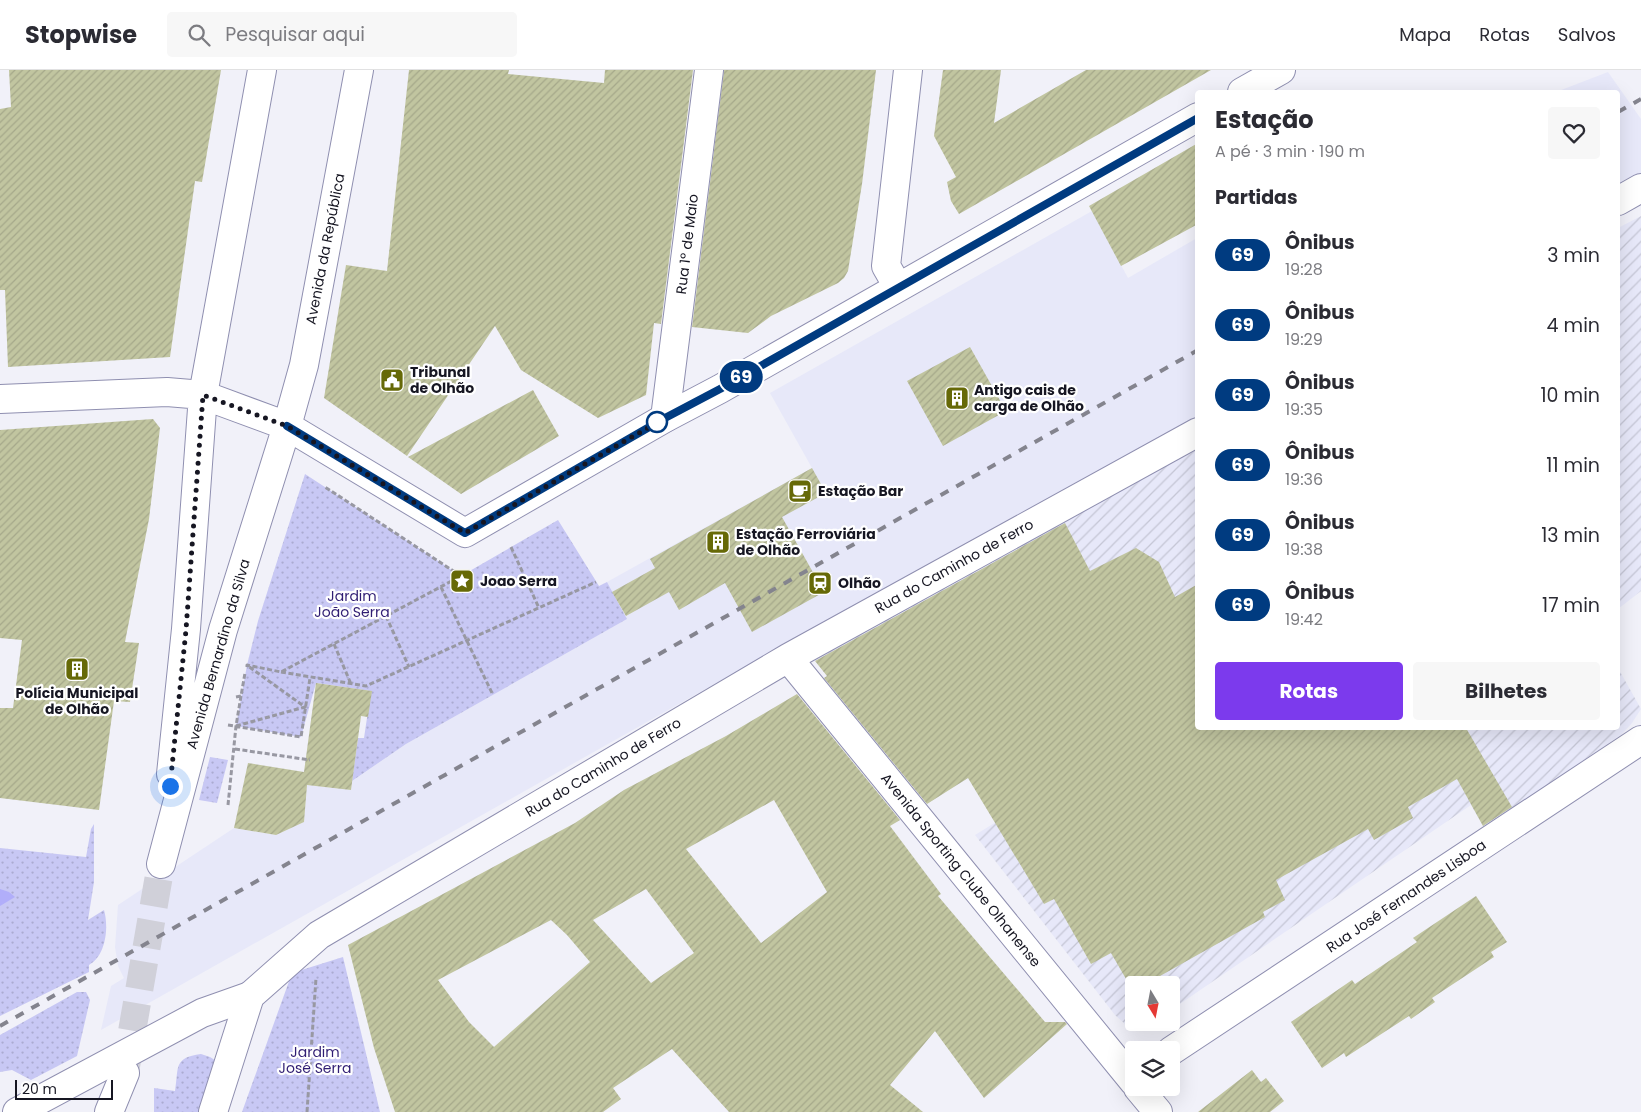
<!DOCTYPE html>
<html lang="pt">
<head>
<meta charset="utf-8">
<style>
	:root { --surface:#fff; --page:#f7f7f7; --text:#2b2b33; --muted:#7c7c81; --line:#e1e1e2; --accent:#7c3aed }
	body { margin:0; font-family:Poppins,sans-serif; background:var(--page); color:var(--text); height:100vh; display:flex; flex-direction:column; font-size:19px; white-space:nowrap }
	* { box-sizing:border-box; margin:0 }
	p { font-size:16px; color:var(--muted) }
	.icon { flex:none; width:28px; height:28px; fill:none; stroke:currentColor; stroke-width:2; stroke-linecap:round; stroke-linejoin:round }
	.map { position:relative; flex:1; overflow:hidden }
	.side { position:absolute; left:1195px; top:20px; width:425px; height:640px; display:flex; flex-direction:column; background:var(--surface); border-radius:5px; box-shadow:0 5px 20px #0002 }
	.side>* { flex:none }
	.badge { padding:0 10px; border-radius:16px; font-size:18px; line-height:32px }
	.needle { width:32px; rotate:170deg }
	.controls { position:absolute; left:1125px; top:906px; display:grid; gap:10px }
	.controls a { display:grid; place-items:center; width:55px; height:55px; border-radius:5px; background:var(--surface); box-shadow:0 5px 20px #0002; font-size:25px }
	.scale { position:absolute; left:15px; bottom:12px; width:98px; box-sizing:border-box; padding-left:5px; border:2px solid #161622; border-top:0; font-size:14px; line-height:18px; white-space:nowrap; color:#161622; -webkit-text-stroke:4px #fff; paint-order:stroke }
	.you { position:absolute; width:25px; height:25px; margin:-12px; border:4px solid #fff; border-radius:50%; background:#1a73e8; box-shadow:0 0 0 8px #1a73e833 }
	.map>.badge { position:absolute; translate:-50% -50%; box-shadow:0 0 0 2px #fff }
	h2 { padding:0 20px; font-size:19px; line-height:45px }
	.round { display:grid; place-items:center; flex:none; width:52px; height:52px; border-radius:5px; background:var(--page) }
	.headline { display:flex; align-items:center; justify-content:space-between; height:85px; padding:0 20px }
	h1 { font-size:24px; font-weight:700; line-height:38px }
	.primary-button { display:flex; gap:10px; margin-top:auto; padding:10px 20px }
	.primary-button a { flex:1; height:58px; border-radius:5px; background:var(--accent); color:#fff; font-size:20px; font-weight:700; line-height:58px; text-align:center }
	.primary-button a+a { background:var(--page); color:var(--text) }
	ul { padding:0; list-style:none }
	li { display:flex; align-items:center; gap:15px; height:70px; padding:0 20px }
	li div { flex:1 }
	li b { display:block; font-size:19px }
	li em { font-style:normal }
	li .badge { min-width:55px; font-weight:700; text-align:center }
	header { display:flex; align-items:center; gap:30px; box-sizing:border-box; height:70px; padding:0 25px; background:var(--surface); border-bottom:1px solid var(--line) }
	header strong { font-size:24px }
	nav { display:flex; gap:28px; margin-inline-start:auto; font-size:18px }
	.search { width:350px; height:45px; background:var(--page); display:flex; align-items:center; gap:12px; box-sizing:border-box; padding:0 18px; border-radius:5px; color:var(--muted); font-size:19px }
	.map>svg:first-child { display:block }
</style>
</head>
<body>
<header>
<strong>Stopwise</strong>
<div class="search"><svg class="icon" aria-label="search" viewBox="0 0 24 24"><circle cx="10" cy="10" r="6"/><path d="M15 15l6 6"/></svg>Pesquisar aqui</div>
<nav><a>Mapa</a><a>Rotas</a><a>Salvos</a></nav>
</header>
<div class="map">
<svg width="1641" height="1042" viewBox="0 0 1641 1042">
	<defs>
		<pattern id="industrial-furrows" width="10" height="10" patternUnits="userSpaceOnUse" patternTransform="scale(1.25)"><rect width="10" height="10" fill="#e7e8f9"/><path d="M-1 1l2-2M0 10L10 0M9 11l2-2" fill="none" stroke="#c5c6d5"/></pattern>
		<pattern id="green-dots" width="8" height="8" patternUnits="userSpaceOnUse" patternTransform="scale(1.25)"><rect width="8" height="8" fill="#c8c8f4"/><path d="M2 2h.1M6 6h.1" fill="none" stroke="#ababd1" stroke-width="1.8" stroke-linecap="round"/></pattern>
		<pattern id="building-hatch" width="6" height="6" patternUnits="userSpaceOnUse" patternTransform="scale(1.25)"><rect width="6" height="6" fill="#c1c5a0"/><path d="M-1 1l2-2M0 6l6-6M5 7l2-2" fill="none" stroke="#a5a88a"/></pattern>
	</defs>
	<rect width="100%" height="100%" fill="#f1f1f9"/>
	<!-- built -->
	<path fill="#e7e8f9" d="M 1608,2 L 1641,49 L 1641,103 L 1618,116 L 1618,22 L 1556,22 Z
		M 1092,141 L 1128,208 L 1197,168 L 1197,346 L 771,582 L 101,960 L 111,916 L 124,908 L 118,896 L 115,877 L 118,835 L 234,758 L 276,765 L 304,752 L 307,715 L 351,720 L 352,711 L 406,674 L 627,549 L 607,512 L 812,398 L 770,323 Z"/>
	<!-- industrial -->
	<path fill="url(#industrial-furrows)" d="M 1641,146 L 1641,521 L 1618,539 L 1618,158 Z
		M 1197,380 L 1198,658 L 1618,658 L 1618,598 L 1641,639 L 1632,653 L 1621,665 L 1484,757 L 1471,735 L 1171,940 L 1171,915 L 1134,915 L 1134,952 L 1151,953 L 1137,957 L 1125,954 L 1115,945 L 975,765 L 996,752 L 968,708 L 928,733 L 813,588 L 1063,450 Z"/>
	<!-- green -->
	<path fill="url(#green-dots)" d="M 305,404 L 461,506 L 558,450 L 599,516 L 607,512 L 627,549 L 406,674 L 352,711 L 358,668 L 364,668 L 371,621 L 316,613 L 301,667 L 236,656 L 247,595 L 258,551 Z
		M 210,687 L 228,690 L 217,733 L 199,730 Z
		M 94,754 L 94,812 L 88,850 L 104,840 C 109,857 106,886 89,895 L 89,902 L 0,946 L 0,778 L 86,787 L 91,759 Z
		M 343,887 L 380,1042 L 242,1042 L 292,903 Z
		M 77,922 L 86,922 L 90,930 L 77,986 L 31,1010 L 12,1000 L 0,1002 L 0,965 Z
		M 201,984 L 210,987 L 221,994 L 204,1042 L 154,1042 L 154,1018 L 175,1021 C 179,997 173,988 201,984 Z"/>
	<!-- water -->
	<path fill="#b1aefa" d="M 0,819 L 9,822 L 15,827 L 0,836 Z"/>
	<!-- building -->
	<path fill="url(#building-hatch)" fill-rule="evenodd" d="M 9,0 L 221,0 L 202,112 L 195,111 L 170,287 L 8,297 L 5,220 L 0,220 L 0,39 L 11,37 Z
		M 409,0 L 509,0 L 508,4 L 604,13 L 605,0 L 693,0 L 661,254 L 654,253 L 646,325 L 598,348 L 521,300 L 495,256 L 407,386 L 324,328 L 346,195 L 387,201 Z
		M 724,0 L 876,0 L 862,114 L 848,201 L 844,208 L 838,213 L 771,246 L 748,263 L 692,257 Z
		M 943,0 L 1001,0 L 994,53 L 1086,0 L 1211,0 L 959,144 L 951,131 L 947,112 L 956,107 L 934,66 Z
		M 1198,73 L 1198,154 L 1121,196 L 1089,136 Z
		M 970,277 L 1006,341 L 943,376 L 907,311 Z
		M 533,320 L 559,366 L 461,424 L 408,387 Z
		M 153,349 L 160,358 L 149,449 L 125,572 L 139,573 L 130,632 L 114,631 L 99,740 L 0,728 L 0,638 L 13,638 L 22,570 L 0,568 L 0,360 Z
		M 812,398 L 826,423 L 782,447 L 824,522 L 752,562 L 725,513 L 679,540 L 669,522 L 626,546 L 612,522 L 655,498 L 650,489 Z
		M 1065,453 L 1090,501 L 1136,478 L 1159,492 L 1175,527 L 1198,514 L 1198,658 L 1466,658 L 1512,737 L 1483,756 L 1457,709 L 1408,737 L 1413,748 L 1374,770 L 1368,759 L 1276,810 L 1285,830 L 1263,842 L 1265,847 L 1144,915 L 1134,915 L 1133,921 L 1111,883 L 1091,894 L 1054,829 L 1044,834 L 968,708 L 927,734 L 824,608 L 827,606 L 815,591 Z
		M 316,613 L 372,621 L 368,647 L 361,646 L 351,720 L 307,715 L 304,752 L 276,765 L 234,758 L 248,693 L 304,702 Z
		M 797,624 L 900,750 L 890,756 L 941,824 L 938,826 L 1045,952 L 1065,952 L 1067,954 L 984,1028 L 935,961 L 890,1015 L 923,1042 L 729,1042 L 672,979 L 613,1018 L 621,1029 L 603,1042 L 395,1042 L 374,978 L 348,875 L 575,753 L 624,720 L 726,666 ZM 774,730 L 827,822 L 761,873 L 686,779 ZM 646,819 L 694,883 L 651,913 L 593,850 ZM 551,850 L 567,865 L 590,892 L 494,977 L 469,952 L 438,910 Z
		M 1476,826 L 1507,872 L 1491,882 L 1494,887 L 1432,928 L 1435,932 L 1411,949 L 1409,946 L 1346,987 L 1344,983 L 1322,998 L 1291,952 L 1352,910 L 1355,914 L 1417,872 L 1413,868 Z
		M 1252,1000 L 1261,1012 L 1266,1008 L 1284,1031 L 1270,1042 L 1198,1042 Z"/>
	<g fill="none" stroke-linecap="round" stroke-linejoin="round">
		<!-- secondary-tunnel -->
		<path stroke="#d0d0d9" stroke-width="28" stroke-dasharray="28 14" stroke-linecap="butt" d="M 125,1002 L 161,794"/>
		<!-- minor casing -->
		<g stroke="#8f8fb0" stroke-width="30">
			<path id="minor" d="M 665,348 L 709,0
				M 1171,981 L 1641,670
				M 17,1042 L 202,943 L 250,926"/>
		</g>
		<!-- tertiary casing -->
		<g stroke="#8f8fb0" stroke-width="30">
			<path id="tertiary" d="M 1618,131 L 1641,118
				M 898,217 L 886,196 L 908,0
				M 788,588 L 1134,1012
				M 1138,1018 L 1158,1042
				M 213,1042 L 250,926 L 319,865 L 788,588 L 1198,362"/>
		</g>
		<!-- secondary casing -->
		<g stroke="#8f8fb0" stroke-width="30">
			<path id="secondary" d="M 1242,22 L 1281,0
				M 0,329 L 167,322 L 203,325 L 287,356 L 465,463 L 665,348 L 720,319 L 1198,47
				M 171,704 L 186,559 L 203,325 L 262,0
				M 161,794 L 223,560 L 287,356 L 304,295 L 359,0
				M 109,1042 L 125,1003"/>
		</g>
		<!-- path -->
		<path stroke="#9898a2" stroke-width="3" stroke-dasharray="5 2.5" stroke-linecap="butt" d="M 511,477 L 539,538
			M 441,517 L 493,625
			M 386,546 L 409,597
			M 334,574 L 351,614
			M 247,597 L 247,595 L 281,602 L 461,506 L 325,417
			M 281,602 L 366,616 L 596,512
			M 236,627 L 241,626 L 245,603
			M 228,655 L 301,667 L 310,608
			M 236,656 L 305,637 L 248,596
			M 235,679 L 310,690
			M 228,735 L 236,656 L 241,626
			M 307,1042 L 316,908"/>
		<!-- minor -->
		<use href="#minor" stroke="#fff" stroke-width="28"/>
		<!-- tertiary -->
		<use href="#tertiary" stroke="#fff" stroke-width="28"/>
		<!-- secondary -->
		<use href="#secondary" stroke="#fff" stroke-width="28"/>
		<!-- rail -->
		<path stroke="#84848e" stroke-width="4" stroke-dasharray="9 9" stroke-linecap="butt" d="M 1618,42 L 1641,29
			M 0,956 L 1198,280"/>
	</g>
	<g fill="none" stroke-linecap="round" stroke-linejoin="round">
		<!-- line casing -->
		<g stroke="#fff" stroke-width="11">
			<path id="line" d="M 287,356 L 465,463 L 665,348 L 720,319 L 1198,48"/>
		</g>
		<!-- line -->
		<use href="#line" stroke="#003b80" stroke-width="8"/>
		<!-- walk -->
		<path stroke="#161622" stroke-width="5" stroke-dasharray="0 9" d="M 170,716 L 186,560 L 203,325 L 287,356 L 465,463 L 665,348 L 657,352"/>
	</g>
	<!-- icons -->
	<defs>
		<g id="civic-square" transform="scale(1.25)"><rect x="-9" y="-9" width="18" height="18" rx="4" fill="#666907" stroke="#fff"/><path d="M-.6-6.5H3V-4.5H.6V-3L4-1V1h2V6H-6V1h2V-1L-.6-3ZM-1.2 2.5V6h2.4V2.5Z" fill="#fff"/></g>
		<g id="building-square" transform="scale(1.25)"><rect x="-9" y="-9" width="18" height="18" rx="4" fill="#666907" stroke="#fff"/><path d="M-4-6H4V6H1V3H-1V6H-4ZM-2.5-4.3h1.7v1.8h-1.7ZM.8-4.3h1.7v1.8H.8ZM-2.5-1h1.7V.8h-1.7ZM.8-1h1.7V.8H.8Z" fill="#fff"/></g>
		<g id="cafe-square" transform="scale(1.25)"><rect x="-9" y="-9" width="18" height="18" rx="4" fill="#666907" stroke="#fff"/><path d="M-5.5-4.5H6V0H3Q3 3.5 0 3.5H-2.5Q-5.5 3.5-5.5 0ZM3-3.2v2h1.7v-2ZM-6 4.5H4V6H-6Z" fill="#fff"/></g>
		<g id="sight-square" transform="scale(1.25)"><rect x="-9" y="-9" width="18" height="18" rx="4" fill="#666907" stroke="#fff"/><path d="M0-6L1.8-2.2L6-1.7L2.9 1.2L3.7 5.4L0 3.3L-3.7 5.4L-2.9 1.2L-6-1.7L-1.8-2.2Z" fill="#fff"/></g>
		<g id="station-square" transform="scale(1.25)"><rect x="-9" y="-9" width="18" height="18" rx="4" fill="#666907" stroke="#fff"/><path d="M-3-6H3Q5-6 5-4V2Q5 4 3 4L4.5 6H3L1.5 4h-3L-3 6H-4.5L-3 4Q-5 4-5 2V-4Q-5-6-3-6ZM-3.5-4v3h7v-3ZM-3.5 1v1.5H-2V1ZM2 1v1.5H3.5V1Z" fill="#fff"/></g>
	</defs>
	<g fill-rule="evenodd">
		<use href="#civic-square" x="392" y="310"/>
		<use href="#building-square" x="957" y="328"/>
		<use href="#cafe-square" x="800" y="421"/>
		<use href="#building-square" x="718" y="472"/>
		<use href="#sight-square" x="462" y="511"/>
		<use href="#station-square" x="820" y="513"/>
		<use href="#building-square" x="77" y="599"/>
	</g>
	<!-- markers -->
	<circle fill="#fff" stroke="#003b80" stroke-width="2.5" cx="657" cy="352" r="10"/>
	<g text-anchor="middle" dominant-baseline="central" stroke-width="4.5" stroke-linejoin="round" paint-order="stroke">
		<!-- street labels -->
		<g font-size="14" fill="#161622" stroke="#fff">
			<text transform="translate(687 174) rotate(-83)">Rua 1º de Maio</text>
			<text transform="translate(325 179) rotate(-79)">Avenida da República</text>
			<text transform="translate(954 496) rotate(-29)">Rua do Caminho de Ferro</text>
			<text transform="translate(218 584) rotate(-74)">Avenida Bernardino da Silva</text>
			<text transform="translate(603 697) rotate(-31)">Rua do Caminho de Ferro</text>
			<text transform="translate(961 800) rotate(51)">Avenida Sporting Clube Olhanense</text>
			<text transform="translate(1406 826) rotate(-34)">Rua José Fernandes Lisboa</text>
		</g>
		<!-- poi labels -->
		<g font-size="14" font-weight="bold" fill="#161622" stroke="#fff" text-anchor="start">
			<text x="410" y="302">Tribunal<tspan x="410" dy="16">de Olhão</tspan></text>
			<text x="974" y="320">Antigo cais de<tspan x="974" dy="16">carga de Olhão</tspan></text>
			<text x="818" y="421">Estação Bar</text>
			<text x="736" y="464">Estação Ferroviária<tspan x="736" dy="16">de Olhão</tspan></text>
			<text x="480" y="511">Joao Serra</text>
			<text x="838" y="513">Olhão</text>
			<text x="77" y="623" text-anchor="middle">Polícia Municipal<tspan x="77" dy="16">de Olhão</tspan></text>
		</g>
		<!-- park labels -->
		<g font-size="14" fill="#301e73" stroke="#fff">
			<text x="352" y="526">Jardim<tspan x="352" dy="16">João Serra</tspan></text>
			<text x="315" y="982">Jardim<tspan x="315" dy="16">José Serra</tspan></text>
		</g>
	</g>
</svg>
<div class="controls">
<a><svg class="needle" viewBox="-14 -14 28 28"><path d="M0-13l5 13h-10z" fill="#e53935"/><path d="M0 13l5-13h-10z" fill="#7c7c81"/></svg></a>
<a><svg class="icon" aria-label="layers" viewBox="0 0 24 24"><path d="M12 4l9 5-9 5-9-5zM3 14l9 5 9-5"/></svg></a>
</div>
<div class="scale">20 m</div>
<div class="you" style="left:170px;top:716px"></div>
<b class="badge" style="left:741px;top:307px;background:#003b80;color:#fff">69</b>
<section class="side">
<div class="headline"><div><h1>Estação</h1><p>A pé · 3 min · 190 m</p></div><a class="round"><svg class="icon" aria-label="heart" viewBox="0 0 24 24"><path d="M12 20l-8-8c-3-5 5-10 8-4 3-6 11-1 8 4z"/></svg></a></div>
<h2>Partidas</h2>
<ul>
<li><span class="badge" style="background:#003b80;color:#fff">69</span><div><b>Ônibus</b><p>19:28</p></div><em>3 min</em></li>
<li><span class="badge" style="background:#003b80;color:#fff">69</span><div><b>Ônibus</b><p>19:29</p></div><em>4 min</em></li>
<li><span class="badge" style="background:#003b80;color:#fff">69</span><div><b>Ônibus</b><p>19:35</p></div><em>10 min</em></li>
<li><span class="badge" style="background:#003b80;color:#fff">69</span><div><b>Ônibus</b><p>19:36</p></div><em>11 min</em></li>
<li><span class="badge" style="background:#003b80;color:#fff">69</span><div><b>Ônibus</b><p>19:38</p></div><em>13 min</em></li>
<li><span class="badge" style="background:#003b80;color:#fff">69</span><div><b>Ônibus</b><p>19:42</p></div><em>17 min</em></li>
</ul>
<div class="primary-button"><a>Rotas</a><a>Bilhetes</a></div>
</section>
</div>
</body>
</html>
